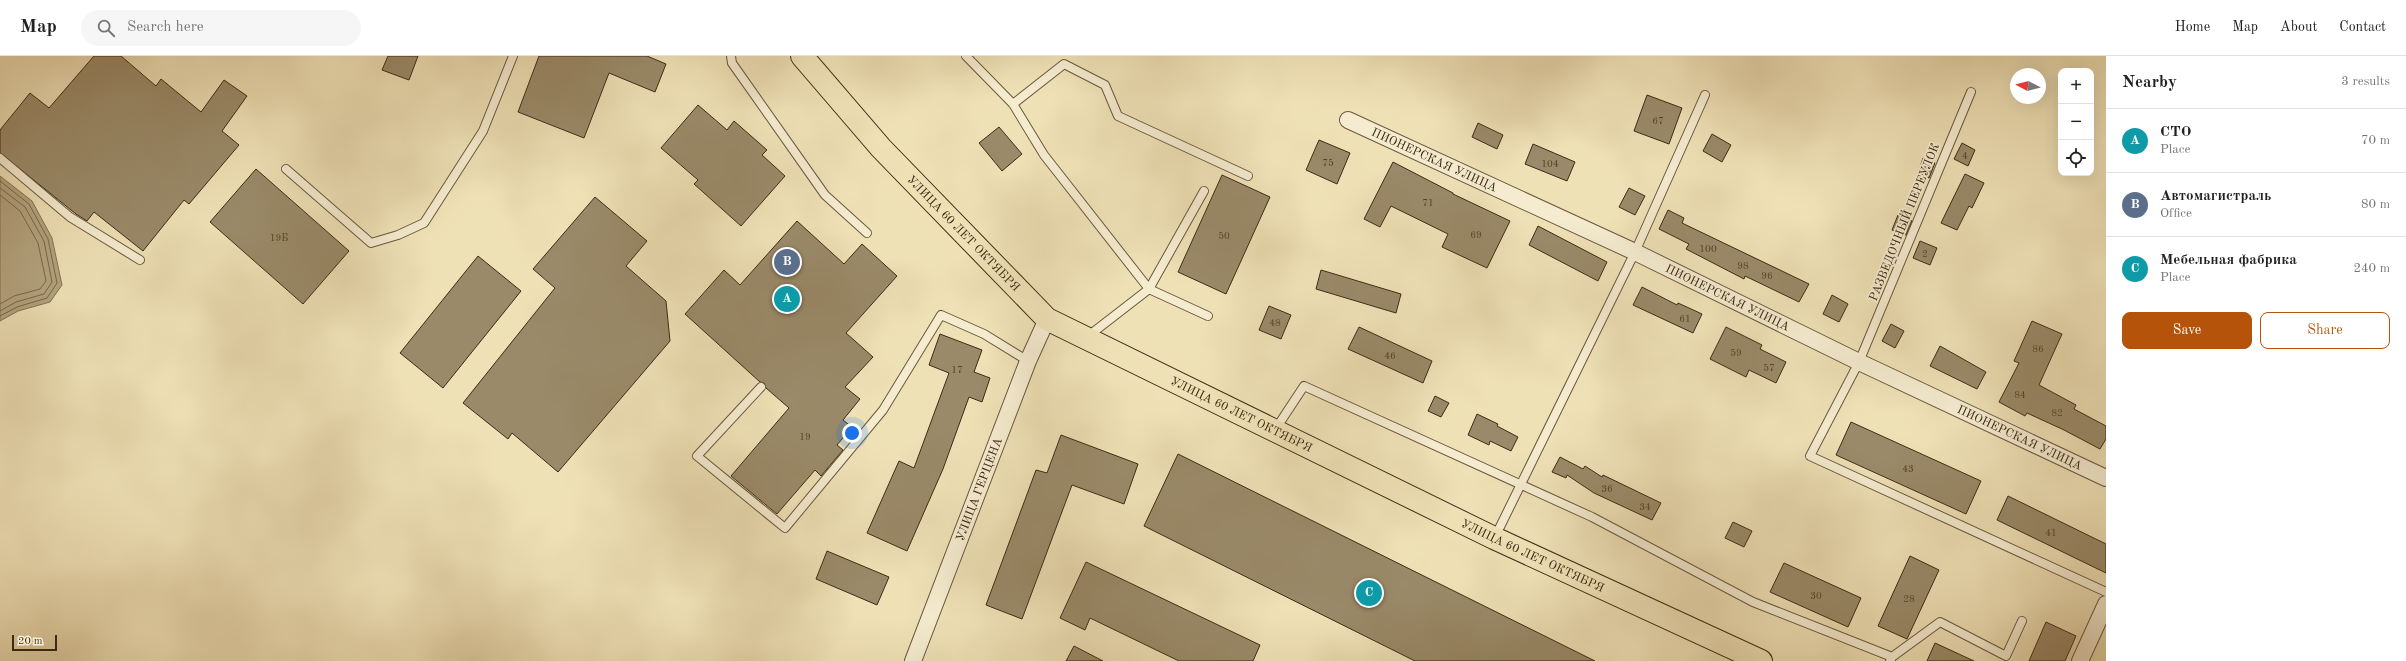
<!DOCTYPE html>
<meta charset="utf-8">
<style>
:root{--surface:#fff;--page:#f6f6f6;--text:#222;--muted:#767676;--line:#e0e0e0;--accent:#b45309}
body{margin:0;font-family:"Old Standard TT",serif;background:var(--page);color:var(--text)}
.controls{position:absolute;right:12px;top:12px;display:grid;overflow:hidden;border-radius:8px;box-shadow:0 4px 16px #0002}
.controls button{width:36px;height:36px;display:grid;place-items:center;padding:0;border:0;border-bottom:1px solid var(--line);background:var(--surface);color:var(--text);font:20px sans-serif}
.compass{position:absolute;left:2010px;top:12px;width:36px;height:36px;border-radius:50%;background:var(--surface);box-shadow:0 4px 16px #0002;rotate:277deg}
.scale{position:absolute;left:12px;bottom:10px;width:45px;box-sizing:border-box;padding-left:4px;border:2px solid #3e2b15;border-top:0;font-size:11px;line-height:14px;white-space:nowrap;color:#3e2b15;-webkit-text-stroke:3px #f5ecd0;paint-order:stroke}
.you{position:absolute;left:852px;top:377px;width:14px;height:14px;margin:-10px;border:3px solid #fff;border-radius:50%;background:#1a73e8;box-shadow:0 0 0 6px #1a73e833}
.badge{display:grid;place-items:center;width:26px;height:26px;border-radius:50%;background:var(--accent);color:#fff;font-size:13px;font-weight:700}
.pin{position:absolute;translate:-50% -50%;border:2px solid #fff;box-shadow:0 1px 4px #0006}
.list{margin:0;padding:0;list-style:none}
h2{display:flex;justify-content:space-between;align-items:center;height:52px;margin:0;padding:0 16px;font-size:17px}
h2 small{font-size:13px;font-weight:400;color:var(--muted)}
.list li{display:grid;grid-template-columns:26px 1fr auto;gap:12px;align-items:center;box-sizing:border-box;height:64px;padding:0 16px;border-top:1px solid var(--line)}
.list b{display:block;font-size:15px;white-space:nowrap}
.list p{margin:0;font-size:13px;white-space:nowrap;color:var(--muted)}
.list em{font-size:13px;font-style:normal;color:var(--muted)}
.actions{display:flex;gap:8px;padding:12px 16px}
.actions a{flex:1;padding:9px 0;border:1px solid var(--accent);border-radius:8px;text-align:center;font-size:14px;color:var(--accent)}
.actions .main{background:var(--accent);color:#fff}
.icon{flex:none;width:22px;height:22px;fill:none;stroke:currentColor;stroke-width:2;stroke-linecap:round;stroke-linejoin:round}
.map{position:relative;flex:none;width:2106px;height:605px;overflow:hidden}
header{display:flex;align-items:center;gap:24px;box-sizing:border-box;height:56px;padding:0 20px;background:var(--surface);border-bottom:1px solid var(--line)}
header strong{font-size:19px}
nav{display:flex;gap:22px;margin-inline-start:auto;font-size:14px}
.search{width:280px;height:36px;background:var(--page);display:flex;align-items:center;gap:10px;box-sizing:border-box;padding:0 14px;border-radius:22px;color:var(--muted);font-size:15px}
main{display:flex}
aside{flex:1;background:var(--surface)}
.map>svg:first-child{display:block}
.water{fill:#b3a37f;stroke:#847355}
.lines{fill:none;stroke-linecap:round;stroke-linejoin:round}
.shore{stroke:#78674a;stroke-width:1}
.building{fill:#9a8a69;stroke:#3e2b15}
.service-casing{stroke:#6a583d;stroke-width:10}
.minor-casing{stroke:#6a583d;stroke-width:18}
.primary-casing{stroke:#3e2b15;stroke-width:24}
.service{stroke:#f5ecd0;stroke-width:8}
.minor{stroke:#f5ecd0;stroke-width:16}
.primary{stroke:#efe1b6;stroke-width:22}
.labels{text-anchor:middle;stroke-width:3.5;stroke-linejoin:round;paint-order:stroke}
.number-label{font-size:10px;fill:#55432a}
.street-label{font-size:12px;fill:#3e2b15;stroke:#f5ecd0}
</style>
<header>
<strong>Map</strong>
<div class="search"><svg class="icon" aria-label="search" viewBox="0 0 24 24"><circle cx="10" cy="10" r="6"/><path d="M15 15l6 6"/></svg>Search here</div>
<nav><a>Home</a><a>Map</a><a>About</a><a>Contact</a></nav>
</header>
<main>
<div class="map">
<svg width="2106" height="605" viewBox="0 0 2106 605">
<rect width="100%" height="100%" fill="#efe1b6"/>
<filter id="stains"><feTurbulence type="fractalNoise" baseFrequency=".005" numOctaves="4"/><feColorMatrix values="0 0 0 0 .2 0 0 0 0 .09 0 0 0 0 .02 0 0 0 .5 -.17"/></filter>
<radialGradient id="worn" r=".72"><stop offset=".6" stop-color="#630" stop-opacity="0"/><stop offset="1" stop-color="#630" stop-opacity=".3"/></radialGradient>
<polygon class="water" points="0,120 32,145 52,182 62,229 50,246 18,255 0,265"/>
<g class="lines">
<g class="shore">
<polyline points="0,125 29,148 48,183 57,227 47,242 17,251 0,260"/>
<polyline points="0,132 25,151 44,185 52,226 44,238 16,246 0,255"/>
<polyline points="0,139 20,155 38,187 46,225 40,233 14,240 0,248"/>
</g>
</g>
<g class="building">
<polygon points="94,0 121,0 156,30 161,23 201,56 224,24 247,40 222,75 239,89 189,148 184,144 143,195 94,156 87,165 76,158 0,97 0,74 30,37 49,52"/>
<polygon points="388,0 418,0 409,24 382,14"/>
<polygon points="539,0 647,0 666,8 655,36 609,17 584,82 518,56"/>
<polygon points="1647,39 1682,52 1669,88 1634,75"/>
<polygon points="698,49 727,74 734,65 767,94 762,99 785,120 741,170 694,128 698,124 661,92"/>
<polygon points="1478,67 1503,79 1497,93 1472,81"/>
<polygon points="999,71 1022,98 1002,115 979,87"/>
<polygon points="1712,78 1731,89 1722,106 1703,95"/>
<polygon points="1319,84 1350,97 1337,128 1306,114"/>
<polygon points="1962,87 1975,94 1968,110 1954,103"/>
<polygon points="1533,88 1575,106 1567,125 1525,108"/>
<polygon points="1923,102 1935,107 1929,122 1918,117"/>
<polygon points="1393,106 1453,137 1453,138 1510,165 1487,212 1442,191 1448,178 1391,150 1380,171 1364,163"/>
<polygon points="256,113 349,195 303,248 210,166"/>
<polygon points="1965,118 1984,127 1972,152 1969,150 1957,174 1941,167"/>
<polygon points="1222,119 1270,141 1226,238 1178,216"/>
<polygon points="1629,132 1645,140 1635,159 1619,151"/>
<polygon points="595,141 647,185 626,210 666,245 670,285 558,416 512,377 508,383 463,347 555,232 533,213"/>
<polygon points="1668,154 1684,162 1682,167 1809,228 1799,246 1745,220 1744,223 1686,193 1689,188 1659,173"/>
<polygon points="1898,159 1912,165 1906,179 1892,174"/>
<polygon points="797,165 844,208 862,188 897,220 846,277 873,301 845,331 860,343 843,364 852,371 837,389 843,394 821,420 815,414 777,458 731,420 789,352 766,332 764,327 760,326 685,258 724,214 740,229"/>
<polygon points="1538,170 1607,206 1598,225 1529,189"/>
<polygon points="1920,185 1937,192 1930,209 1913,202"/>
<polygon points="478,200 521,235 443,332 400,297"/>
<polygon points="1321,214 1401,238 1396,257 1316,233"/>
<polygon points="1642,231 1677,249 1678,247 1702,258 1693,277 1633,249"/>
<polygon points="1832,239 1848,248 1839,266 1823,258"/>
<polygon points="1269,250 1291,259 1281,283 1259,274"/>
<polygon points="2032,265 2062,278 2039,329 2076,349 2074,353 2106,370 2106,383 2100,393 2064,374 2027,357 2025,360 1999,346 2019,307 2014,305"/>
<polygon points="1891,268 1904,275 1895,292 1882,285"/>
<polygon points="1359,271 1432,305 1423,327 1348,293"/>
<polygon points="1726,271 1762,289 1760,293 1786,306 1776,327 1749,314 1746,321 1710,303"/>
<polygon points="940,278 982,294 974,316 990,322 982,346 969,341 943,413 907,495 867,477 899,405 914,412 949,317 929,309"/>
<polygon points="1940,290 1986,316 1977,333 1930,310"/>
<polygon points="1435,340 1449,347 1441,361 1428,355"/>
<polygon points="1477,358 1498,368 1497,370 1518,381 1511,395 1490,385 1489,389 1468,379"/>
<polygon points="1851,366 1981,425 1966,458 1836,399"/>
<polygon points="1061,379 1138,408 1124,448 1072,429 1022,563 986,549 1036,414 1047,417"/>
<polygon points="1178,398 1595,605 1415,605 1144,470"/>
<polygon points="1560,401 1583,413 1585,410 1602,421 1603,419 1661,447 1652,464 1594,437 1567,419 1566,422 1552,416"/>
<polygon points="2008,440 2106,488 2106,517 1997,464"/>
<polygon points="1733,466 1752,475 1744,491 1725,482"/>
<polygon points="827,495 889,521 877,549 816,523"/>
<polygon points="1910,500 1939,514 1907,583 1878,570"/>
<polygon points="1086,506 1260,589 1253,605 1179,605 1090,562 1085,574 1060,562"/>
<polygon points="1784,507 1861,542 1848,571 1770,536"/>
<polygon points="2046,566 2076,580 2065,605 2029,605"/>
<polygon points="1935,587 1974,605 1927,605"/>
<polygon points="1074,590 1103,605 1066,605"/>
</g>
<g class="lines">
<g class="service-casing">
<g id="service">
<polyline points="731,0 732,7 825,139 867,177"/>
<polyline points="966,0 1013,48 1044,99 1149,233 1208,260"/>
<polyline points="1971,36 1859,306 1810,400 2106,536"/>
<polyline points="1013,48 1064,8 1105,29 1118,60 1248,120"/>
<polyline points="0,102 70,161 140,204"/>
<polyline points="286,113 371,187 398,179 424,167 483,75 513,0"/>
<polyline points="1087,281 1149,233 1204,135"/>
<polyline points="761,331 697,400 785,472 883,354 941,259 984,278 1028,305"/>
<polyline points="1275,374 1304,330 1592,461 1753,546 1892,601 1890,605"/>
<polyline points="1495,481 1635,196 1705,39"/>
<polyline points="1892,601 1940,566 2006,600 2022,565"/>
</g>
</g>
<g class="minor-casing">
<g id="minor">
<path id="s1" d="M1348,64l287,132 224,110 247,116"/>
<path id="s2" d="M913,605l115,-300 19,-42"/>
<polyline points="2080,605 2106,548"/>
</g>
</g>
<g class="primary-casing">
<g id="primary">
<path id="s3" d="M802,0l79,92 166,171 447,219 267,123"/>
</g>
</g>
<use href="#service" class="service"/>
<use href="#minor" class="minor"/>
<use href="#primary" class="primary"/>
</g>
<g class="labels">
<g class="number-label">
<text x="1658" y="68">67</text>
<text x="1965" y="103">4</text>
<text x="1328" y="110">75</text>
<text x="1550" y="111">104</text>
<text x="1428" y="150">71</text>
<text x="1476" y="182">69</text>
<text x="1224" y="183">50</text>
<text x="279" y="185">19Б</text>
<text x="1708" y="196">100</text>
<text x="1925" y="201">2</text>
<text x="1743" y="213">98</text>
<text x="1767" y="223">96</text>
<text x="1685" y="266">61</text>
<text x="1275" y="270">48</text>
<text x="2038" y="296">86</text>
<text x="1736" y="300">59</text>
<text x="1390" y="303">46</text>
<text x="1769" y="315">57</text>
<text x="957" y="317">17</text>
<text x="2020" y="342">84</text>
<text x="2057" y="360">82</text>
<text x="805" y="384">19</text>
<text x="1908" y="416">43</text>
<text x="1607" y="436">36</text>
<text x="1645" y="454">34</text>
<text x="2051" y="480">41</text>
<text x="1816" y="543">30</text>
<text x="1909" y="546">28</text>
</g>
<g class="street-label">
<text dy="4" stroke="none"><textPath href="#s1" startOffset="95">ПИОНЕРСКАЯ УЛИЦА</textPath></text>
<text transform="translate(1904 166) rotate(-68)" y="4">РАЗВЕДОЧНЫЙ ПЕРЕУЛОК</text>
<text dy="4" stroke="none"><textPath href="#s3" startOffset="240">УЛИЦА 60 ЛЕТ ОКТЯБРЯ</textPath></text>
<text dy="4" stroke="none"><textPath href="#s1" startOffset="419">ПИОНЕРСКАЯ УЛИЦА</textPath></text>
<text dy="4" stroke="none"><textPath href="#s3" startOffset="576">УЛИЦА 60 ЛЕТ ОКТЯБРЯ</textPath></text>
<text dy="4" stroke="none"><textPath href="#s1" startOffset="743">ПИОНЕРСКАЯ УЛИЦА</textPath></text>
<text dy="4" stroke="none"><textPath href="#s2" startOffset="184">УЛИЦА ГЕРЦЕНА</textPath></text>
<text dy="4" stroke="none"><textPath href="#s3" startOffset="900">УЛИЦА 60 ЛЕТ ОКТЯБРЯ</textPath></text>
</g>
</g>
<rect width="100%" height="100%" filter="url(#stains)"/>
<rect width="100%" height="100%" fill="url(#worn)"/>
</svg>
<div class="controls">
<button>+</button>
<button>−</button>
<button><svg class="icon" aria-label="locate" viewBox="0 0 24 24"><circle cx="12" cy="12" r="6"/><path d="M12 2v4M12 18v4M2 12h4M18 12h4"/></svg></button>
</div>
<svg class="compass" viewBox="-18 -18 36 36"><path d="M0-13l5 13h-10z" fill="#e53935"/><path d="M0 13l5-13h-10z" fill="#767676"/></svg>
<div class="scale">20 m</div>
<div class="you"></div>
<div class="pin badge" style="left:787px;top:243px;background:#0f9aa8">A</div>
<div class="pin badge" style="left:787px;top:206px;background:#5c6f8a">B</div>
<div class="pin badge" style="left:1369px;top:537px;background:#0f9aa8">C</div>
</div>
<aside>
<h2>Nearby<small>3 results</small></h2>
<ul class="list">
<li><span class="badge" style="background:#0f9aa8">A</span><div><b>СТО</b><p>Place</p></div><em>70 m</em></li>
<li><span class="badge" style="background:#5c6f8a">B</span><div><b>Автомагистраль</b><p>Office</p></div><em>80 m</em></li>
<li><span class="badge" style="background:#0f9aa8">C</span><div><b>Мебельная фабрика</b><p>Place</p></div><em>240 m</em></li>
</ul>
<div class="actions"><a class="main">Save</a><a>Share</a></div>
</aside>
</main>
